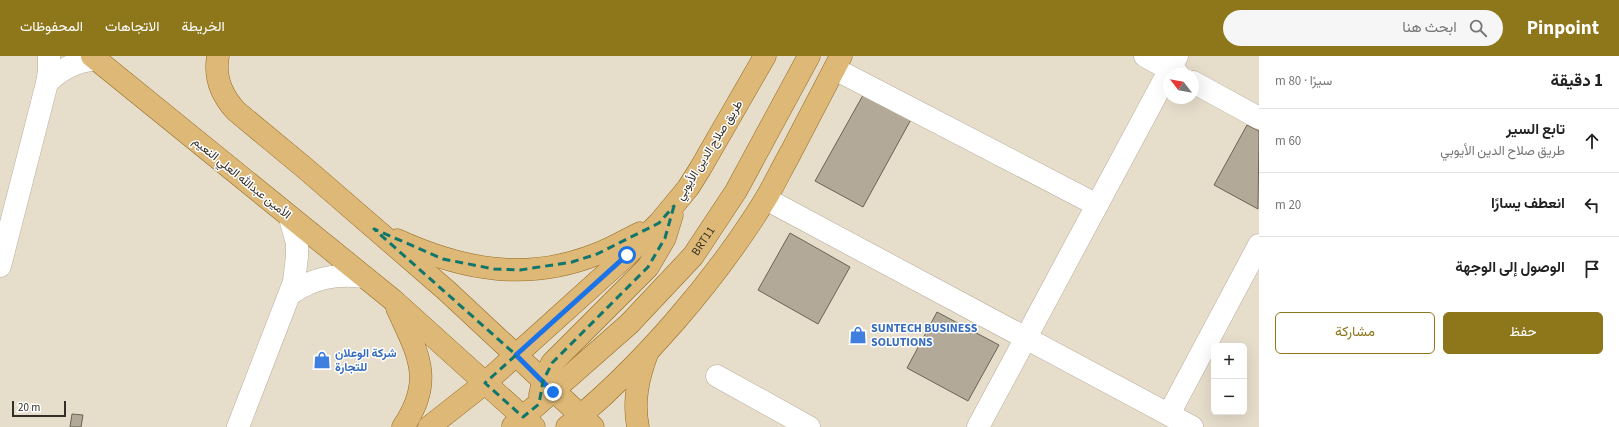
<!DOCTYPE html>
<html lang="ar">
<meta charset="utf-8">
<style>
:root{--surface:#fff;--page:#f6f6f6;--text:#222;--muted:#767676;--line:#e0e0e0;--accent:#8e761b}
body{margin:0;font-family:"Source Sans 3",Vazirmatn,sans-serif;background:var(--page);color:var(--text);direction:rtl}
.controls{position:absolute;right:12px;bottom:12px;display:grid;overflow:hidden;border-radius:6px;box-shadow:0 4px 16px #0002}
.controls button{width:36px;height:36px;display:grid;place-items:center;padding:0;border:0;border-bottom:1px solid var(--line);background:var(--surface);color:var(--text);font:20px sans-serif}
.compass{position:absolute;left:1163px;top:12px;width:36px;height:36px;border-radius:50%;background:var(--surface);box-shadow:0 4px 16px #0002;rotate:301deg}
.scale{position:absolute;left:12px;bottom:10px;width:54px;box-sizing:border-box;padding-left:4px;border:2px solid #332f28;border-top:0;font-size:11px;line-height:14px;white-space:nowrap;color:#332f28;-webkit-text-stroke:3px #fff;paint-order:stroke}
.stop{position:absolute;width:12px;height:12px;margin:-9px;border:3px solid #1a73e8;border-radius:50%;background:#fff}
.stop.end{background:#1a73e8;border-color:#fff;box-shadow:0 1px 4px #0008}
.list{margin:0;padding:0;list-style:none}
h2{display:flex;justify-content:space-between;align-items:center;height:52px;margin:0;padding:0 16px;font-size:17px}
h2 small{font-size:13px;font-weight:400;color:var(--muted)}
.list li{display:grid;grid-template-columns:26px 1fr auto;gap:12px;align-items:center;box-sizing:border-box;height:64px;padding:0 16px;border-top:1px solid var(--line)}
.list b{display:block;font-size:15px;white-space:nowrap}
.list p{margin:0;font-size:13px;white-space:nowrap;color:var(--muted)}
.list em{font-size:13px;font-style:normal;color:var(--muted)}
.actions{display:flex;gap:8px;padding:12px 16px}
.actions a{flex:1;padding:9px 0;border:1px solid var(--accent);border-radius:6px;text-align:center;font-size:14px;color:var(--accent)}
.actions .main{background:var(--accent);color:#fff}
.icon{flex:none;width:22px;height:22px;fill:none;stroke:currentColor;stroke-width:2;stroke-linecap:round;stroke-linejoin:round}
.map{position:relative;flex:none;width:1259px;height:371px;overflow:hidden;direction:ltr}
header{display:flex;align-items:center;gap:24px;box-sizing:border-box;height:56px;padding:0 20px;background:var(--accent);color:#fff}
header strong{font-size:19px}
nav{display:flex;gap:22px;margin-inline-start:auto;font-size:14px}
.search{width:280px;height:36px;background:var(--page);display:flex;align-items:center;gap:10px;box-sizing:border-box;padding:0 14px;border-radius:22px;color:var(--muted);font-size:15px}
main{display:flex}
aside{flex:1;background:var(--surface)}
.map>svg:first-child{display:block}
.building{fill:#b2a998;stroke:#6b6353}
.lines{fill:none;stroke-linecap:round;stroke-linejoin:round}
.minor-casing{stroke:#b7ad9c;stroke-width:23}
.major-casing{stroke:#936a20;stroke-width:23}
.minor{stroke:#fff;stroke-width:22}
.major{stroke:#ddb876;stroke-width:22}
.route{stroke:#1a73e8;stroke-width:5}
.marked{fill:none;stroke:#0f766e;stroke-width:3;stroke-dasharray:8 5;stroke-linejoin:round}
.labels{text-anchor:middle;stroke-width:3;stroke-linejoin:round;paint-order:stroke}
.street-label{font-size:12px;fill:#332f28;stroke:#fff}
.shop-label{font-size:12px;font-weight:bold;fill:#366cbe;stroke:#fff;text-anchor:start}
</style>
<header>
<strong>Pinpoint</strong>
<div class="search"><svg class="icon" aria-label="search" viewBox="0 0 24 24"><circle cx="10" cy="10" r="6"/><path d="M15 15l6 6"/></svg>ابحث هنا</div>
<nav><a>الخريطة</a><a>الاتجاهات</a><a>المحفوظات</a></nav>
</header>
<main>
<aside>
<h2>1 دقيقة<small>سيرًا · 80 m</small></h2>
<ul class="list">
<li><svg class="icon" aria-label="ahead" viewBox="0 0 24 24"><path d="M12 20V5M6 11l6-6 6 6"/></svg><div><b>تابع السير</b><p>طريق صلاح الدين الأيوبي</p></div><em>60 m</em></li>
<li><svg class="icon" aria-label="left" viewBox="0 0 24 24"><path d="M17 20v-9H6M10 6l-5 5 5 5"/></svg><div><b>انعطف يسارًا</b></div><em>20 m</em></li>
<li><svg class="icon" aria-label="arrive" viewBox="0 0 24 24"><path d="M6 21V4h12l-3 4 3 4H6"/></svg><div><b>الوصول إلى الوجهة</b></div></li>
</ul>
<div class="actions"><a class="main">حفظ</a><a>مشاركة</a></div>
</aside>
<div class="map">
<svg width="1259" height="371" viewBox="0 0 1259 371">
<rect width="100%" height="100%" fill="#e7ddcb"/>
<g class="building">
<polygon points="867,32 914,58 863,151 815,125"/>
<polygon points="1247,69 1259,75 1258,153 1214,129"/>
<polygon points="790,177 850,211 818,268 758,234"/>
<polygon points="937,256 999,289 968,345 907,312"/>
<polygon points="72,358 83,359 81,371 70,371"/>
</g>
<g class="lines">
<g class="minor-casing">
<g id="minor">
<polyline points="1145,0 1178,18"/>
<polyline points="835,13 1097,149"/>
<polyline points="1193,26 1259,62"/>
<path d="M47,27c14,-15 30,-22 50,-24"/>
<polyline points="766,143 1192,371"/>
<polyline points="0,210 47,27 49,15 49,0"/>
<path d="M290,238c23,-16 46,-21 74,-17"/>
<polyline points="717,320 809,371"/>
<polyline points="1169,358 1259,189"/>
<polyline points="238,371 294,226 297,200 297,187 290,162"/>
<polyline points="978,371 1177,0"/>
</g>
</g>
<g class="major-casing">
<g id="major">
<polyline points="92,0 393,244 534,371"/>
<path d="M218,0c-4,22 4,40 18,55l70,58 141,122 146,136"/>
<path d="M397,184c66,30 130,42 200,14 15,-6 29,-14 43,-21"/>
<path d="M397,252c21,46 38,72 6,119"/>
<polyline points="540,339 543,325 552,307 648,211 665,182 672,159"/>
<path id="s1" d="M513,370l116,-102 64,-68 43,-65 73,-135"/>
<polyline points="429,371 485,327 627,199 659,167 688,132 700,113 765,0"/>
<path d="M567,371c74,-60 148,-146 198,-227 9,-15 17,-32 26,-48 17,-32 33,-64 50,-96"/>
<path d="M638,371c-5,-26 0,-49 9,-73"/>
</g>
</g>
<use href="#minor" class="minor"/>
<use href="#major" class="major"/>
</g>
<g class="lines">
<polyline class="route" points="553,336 516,299 627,199"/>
</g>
<path class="marked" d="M674,150l-9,32 -17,29 -96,96 -9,18 -4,23 -16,13 -38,-34 31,-28 -142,-126 69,30 51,10 26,1 52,-8 25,-8 62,-31z"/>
<defs>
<g id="shop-bare" transform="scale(1.38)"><path d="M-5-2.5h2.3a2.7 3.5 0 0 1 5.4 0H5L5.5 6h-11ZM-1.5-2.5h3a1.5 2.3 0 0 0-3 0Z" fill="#3f7fe0" stroke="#fff" stroke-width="2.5" paint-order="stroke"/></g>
</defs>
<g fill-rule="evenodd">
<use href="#shop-bare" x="858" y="279"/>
<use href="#shop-bare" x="322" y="304"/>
</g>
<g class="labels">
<g class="street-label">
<text transform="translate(709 94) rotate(-58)" y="4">طريق صلاح الدين الأيوبي</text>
<text transform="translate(242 122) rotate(39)" y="4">الأمين عبدالله العلي النعيم</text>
<text dy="4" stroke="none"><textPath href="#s1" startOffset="266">BRT11</textPath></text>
</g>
<g class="shop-label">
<text x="871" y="276">SUNTECH BUSINESS<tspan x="871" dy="14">SOLUTIONS</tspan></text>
<text x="335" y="301">شركة الوعلان<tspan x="335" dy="14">للتجارة</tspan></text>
</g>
</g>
</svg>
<div class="controls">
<button>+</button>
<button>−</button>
</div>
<svg class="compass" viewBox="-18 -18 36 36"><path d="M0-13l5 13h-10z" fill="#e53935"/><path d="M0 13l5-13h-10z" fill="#767676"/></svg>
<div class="scale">20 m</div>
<div class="stop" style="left:627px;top:199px"></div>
<div class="stop end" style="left:553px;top:336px"></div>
</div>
</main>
